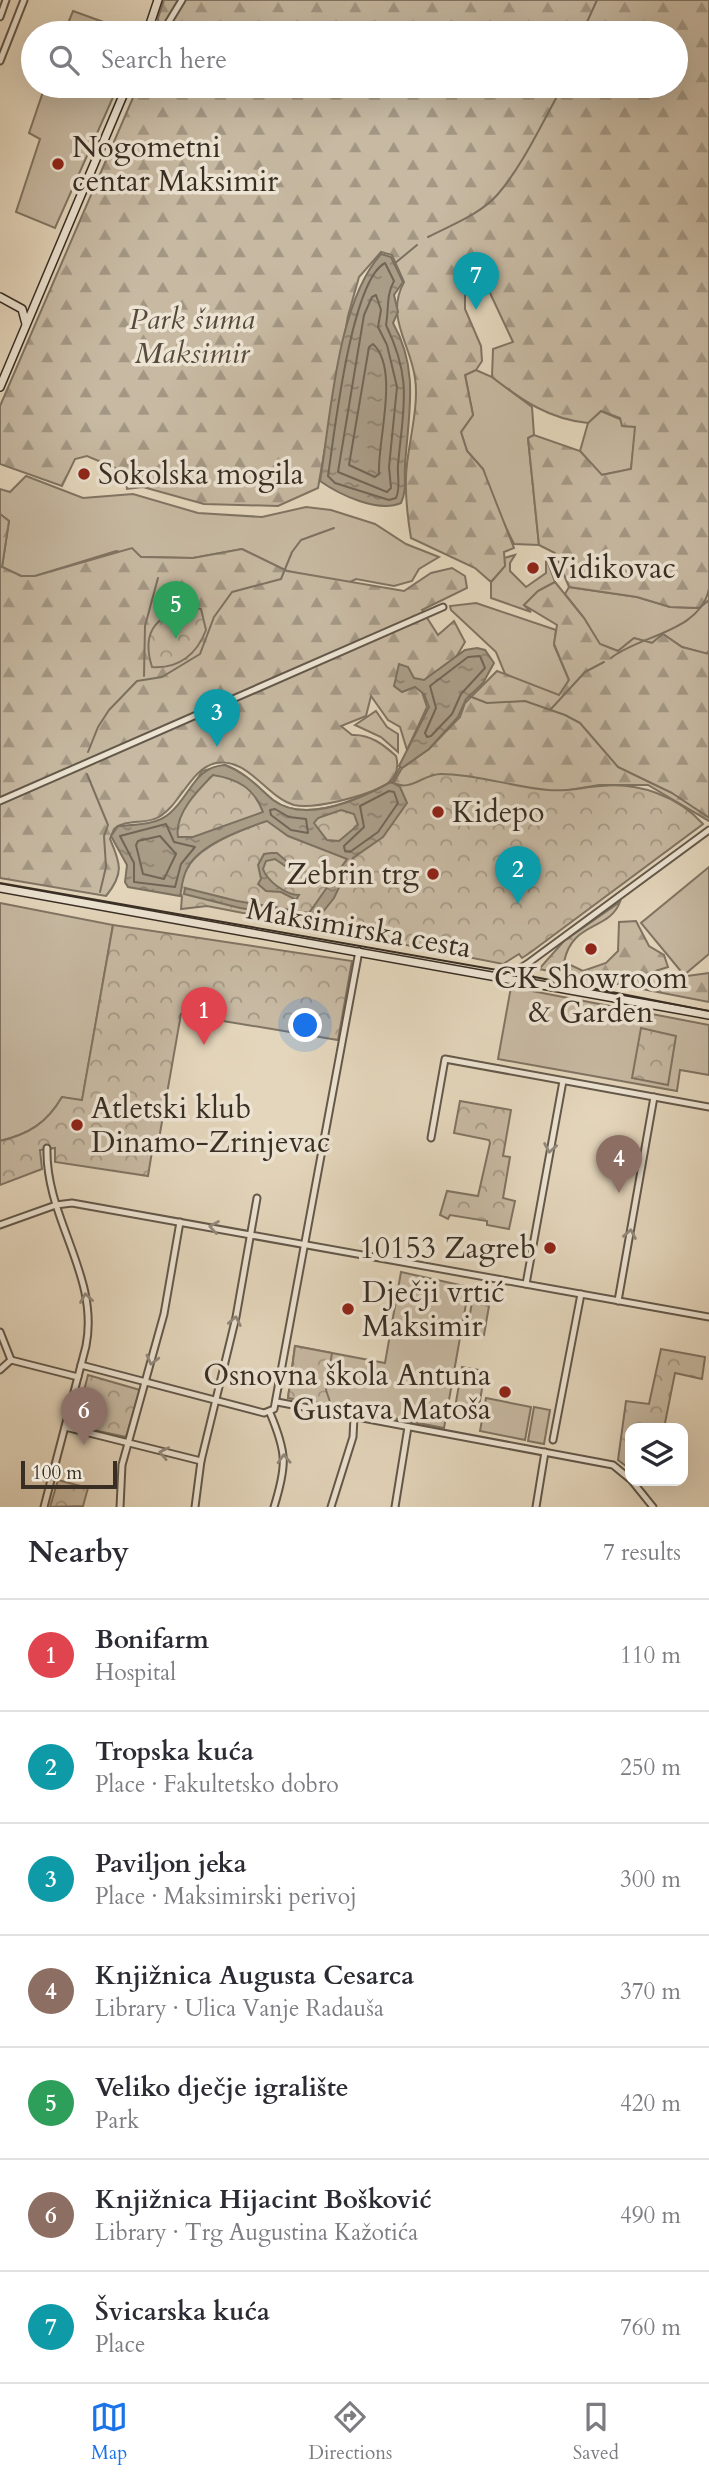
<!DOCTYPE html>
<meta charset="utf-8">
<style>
:root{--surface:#fff;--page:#f2f2f3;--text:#2b2b33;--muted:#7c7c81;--line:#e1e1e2;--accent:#1a73e8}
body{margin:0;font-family:Cardo,serif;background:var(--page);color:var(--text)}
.controls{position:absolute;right:21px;bottom:21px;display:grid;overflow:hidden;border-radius:14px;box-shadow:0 7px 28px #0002}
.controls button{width:63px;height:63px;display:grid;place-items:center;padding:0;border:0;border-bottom:2px solid var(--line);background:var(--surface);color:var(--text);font:35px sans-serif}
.scale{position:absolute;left:21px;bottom:18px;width:96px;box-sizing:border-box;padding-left:7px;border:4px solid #382e24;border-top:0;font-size:19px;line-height:24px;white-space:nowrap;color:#382e24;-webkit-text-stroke:5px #ede4d3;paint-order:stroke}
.you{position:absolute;left:306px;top:1026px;width:24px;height:24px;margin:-18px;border:5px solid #fff;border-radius:50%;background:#1a73e8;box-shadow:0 0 0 10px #1a73e833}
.badge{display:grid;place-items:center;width:46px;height:46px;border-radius:50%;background:var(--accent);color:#fff;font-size:23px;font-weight:700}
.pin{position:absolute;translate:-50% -58px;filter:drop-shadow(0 2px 4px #0008)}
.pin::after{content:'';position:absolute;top:37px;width:24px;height:21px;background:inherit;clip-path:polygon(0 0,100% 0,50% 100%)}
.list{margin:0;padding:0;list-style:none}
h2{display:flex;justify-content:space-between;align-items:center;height:91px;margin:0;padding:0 28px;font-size:30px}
h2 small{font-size:23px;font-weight:400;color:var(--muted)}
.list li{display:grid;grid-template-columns:46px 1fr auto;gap:21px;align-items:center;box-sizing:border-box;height:112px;padding:0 28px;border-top:2px solid var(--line)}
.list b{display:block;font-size:26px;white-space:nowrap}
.list p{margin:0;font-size:23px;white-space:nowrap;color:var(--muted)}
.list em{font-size:23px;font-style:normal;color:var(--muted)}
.icon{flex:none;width:38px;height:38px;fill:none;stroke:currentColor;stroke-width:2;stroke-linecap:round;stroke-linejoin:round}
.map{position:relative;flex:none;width:709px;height:1507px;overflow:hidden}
.search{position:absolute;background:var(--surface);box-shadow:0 7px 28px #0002;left:21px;right:21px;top:21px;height:77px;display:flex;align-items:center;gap:18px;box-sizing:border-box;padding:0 24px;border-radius:38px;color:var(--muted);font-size:26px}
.sheet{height:875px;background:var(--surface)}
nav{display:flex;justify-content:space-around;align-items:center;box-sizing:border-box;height:98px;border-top:2px solid var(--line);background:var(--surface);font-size:19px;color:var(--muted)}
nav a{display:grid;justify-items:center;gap:4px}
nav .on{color:var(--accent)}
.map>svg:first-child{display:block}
.grass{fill:#c7b9a2;stroke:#807463;stroke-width:2}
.forest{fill:url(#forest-firs);stroke:#807463;stroke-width:2}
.park{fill:url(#park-crowns);stroke:#807463;stroke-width:2}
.water{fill:url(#water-ripples);stroke:#7c7160;stroke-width:2;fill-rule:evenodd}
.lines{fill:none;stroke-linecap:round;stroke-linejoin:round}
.shore{stroke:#716656;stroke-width:2}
.stream{stroke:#7c7160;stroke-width:2}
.street-casing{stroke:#63584a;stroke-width:9}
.secondary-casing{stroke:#382e24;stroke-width:10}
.street{stroke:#ede4d3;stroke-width:5}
.secondary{stroke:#ede4d3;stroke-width:7}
.tram{stroke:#382e24;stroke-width:2}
.oneway{stroke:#92897c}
.poi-dot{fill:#8f2418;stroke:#ede4d3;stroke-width:2.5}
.labels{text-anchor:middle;stroke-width:7;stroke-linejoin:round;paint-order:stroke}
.poi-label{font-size:30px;fill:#382e24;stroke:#ede4d3;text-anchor:start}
.park-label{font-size:30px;font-style:italic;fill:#554a3d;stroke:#ede4d3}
.street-label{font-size:30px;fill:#382e24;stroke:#ede4d3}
</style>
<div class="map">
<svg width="709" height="1507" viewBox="0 0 709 1507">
<defs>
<pattern id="forest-firs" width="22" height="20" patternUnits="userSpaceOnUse" patternTransform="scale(1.75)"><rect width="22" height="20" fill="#c7b9a2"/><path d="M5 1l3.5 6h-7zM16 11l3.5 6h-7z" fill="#a39784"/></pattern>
<pattern id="park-crowns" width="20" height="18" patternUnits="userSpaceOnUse" patternTransform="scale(1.75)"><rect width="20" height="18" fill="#c7b9a2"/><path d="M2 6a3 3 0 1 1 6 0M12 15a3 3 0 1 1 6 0" fill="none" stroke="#a39784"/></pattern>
<pattern id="water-ripples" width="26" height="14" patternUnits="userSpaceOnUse" patternTransform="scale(1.75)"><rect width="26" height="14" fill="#aa9d88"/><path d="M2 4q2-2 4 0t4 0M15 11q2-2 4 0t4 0" fill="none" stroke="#8b806f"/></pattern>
</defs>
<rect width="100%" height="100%" fill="#e4d6bc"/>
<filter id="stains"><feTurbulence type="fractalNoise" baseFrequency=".00286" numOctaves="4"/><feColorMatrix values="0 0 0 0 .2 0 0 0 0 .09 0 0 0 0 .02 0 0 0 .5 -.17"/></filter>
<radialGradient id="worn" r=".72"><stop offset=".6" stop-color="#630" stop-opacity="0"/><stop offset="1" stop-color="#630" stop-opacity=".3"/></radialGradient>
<g class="grass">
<polygon points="73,11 134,33 64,33"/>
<polygon points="45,86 118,86 55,228 16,212 40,139 29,133"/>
<polygon points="476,370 492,377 532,407 534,435 528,438 539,545 514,544 491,497 483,469 467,451 461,432 473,415 465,375"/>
<polygon points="601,411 636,426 631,469 601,475 580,451 588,423"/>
<polygon points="26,476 83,498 133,494 198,513 262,517 306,507 331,510 375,524 406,544 439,557 419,569 412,581 394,586 356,579 348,583 287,571 242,549 193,558 141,557 116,551 35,576 21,576 2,567 9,521 0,514 0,489 10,492"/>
<polygon points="515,555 510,563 510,571 526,587 546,573 546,558 555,582 538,591 524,605 531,612 491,598 491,582 505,566 504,558"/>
<polygon points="569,587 637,597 670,607 699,608 709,600 709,651 706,654 682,647 663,634 652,643 634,638 618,651 599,644 584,618 565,594"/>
<polygon points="476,603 556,630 554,645 569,680 559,696 505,674 496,652 451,610 450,606"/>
<polygon points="376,711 387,727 398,734 398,752 381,737 355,725"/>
<polygon points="709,867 709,954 684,975 641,923"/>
<path d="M0,903l113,22 -31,176 -20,-4c-15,26 -33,37 -62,44z"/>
<polygon points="511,987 709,1025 709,1075 680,1070 677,1091 498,1059"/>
<polygon points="401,1272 469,1287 444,1428 288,1398 295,1346 385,1363"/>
<polygon points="472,1302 489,1306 484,1335 467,1332"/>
<polygon points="462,1367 485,1371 478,1412 455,1408"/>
<polygon points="486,1398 531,1407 525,1440 480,1431"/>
<polygon points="534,1407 550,1410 544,1444 528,1441"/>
</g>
<g class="forest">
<path d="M164,0h545v600l-10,8 -29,-1 -33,-10 -68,-10 -14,-34 -16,-8 -11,-107 6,-3 46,16 22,24 29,-6 4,-42 -13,-1 -2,-8 -19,-7 -13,12c-39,-4 -65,-22 -96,-46l1,-28 20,-7 -30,-64h-18v31l16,37 1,15 -6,9 -11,5 8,40 -12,17 6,19 16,18 31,79 -10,4 1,14 -14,16 -16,-14 -64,-30c-4,-24 -7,-50 -4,-74 3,-27 12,-60 8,-86 -5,-36 -30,-61 -11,-96l-12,-27 -11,-3 -22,25 -11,39 -30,172 -40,18 -74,-2 -61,-17 -16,2 -2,-17 -38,-16 -12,3 -13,27 -62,-22v-58l138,-320h538v-53h-517l-1,-15z"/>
<path d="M0,514l9,7 -7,46 19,9h14l97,-28 9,9 52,1 49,-9 45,22 117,20 27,-18 21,-5 13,8 2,12 -45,22 16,25 16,-14 11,21 -10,17 -35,27 7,21 -20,43 -7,-23 -12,-7 -17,-24 -5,20 -25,10 11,9c18,-1 32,10 44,21 4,14 -2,25 -14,31 -19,9 -68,23 -88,18 -28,-8 -46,-48 -78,-42 -25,5 -35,41 -57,54 -14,8 -32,1 -45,12l-4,10c11,25 14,35 -4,57l-106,-18z"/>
<polygon points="555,582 584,618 600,644 618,651 634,638 652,643 663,634 682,647 709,654 709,821 648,785 599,785 533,796 413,785 400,787 393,784 402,768 429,749 460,717 465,703 497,671 559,695 569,680 554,644 557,625 524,605 538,591"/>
<path d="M620,902c-11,29 -48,19 -56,60l19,9 23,-8 12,-12 1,-29 17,-1 13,25 15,9 4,12 -19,6 16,6 44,-6v29l-170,-33 25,-28z"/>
</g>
<g class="park">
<path d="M194,608l7,1 5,21c-9,24 -27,39 -54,37 -12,-38 7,-54 42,-59z"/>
<path d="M225,765c21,8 32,22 48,35 32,24 87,-1 118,-18 20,11 31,-8 50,-8 35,0 72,13 107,16 19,2 35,-3 53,-4 37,-4 77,10 102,38l-172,128 -9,6 -3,-4 -16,10 -296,-58 -26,3 1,-13 -3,-4 -10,-66 33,-55z"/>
<path d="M113,925l239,36 -14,79 -157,-26 -22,125h-5l-6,37 -93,-14v-14l-15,2 2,19 -42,16v-44c29,-7 47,-18 62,-44l20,3z"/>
<polygon points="641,1028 676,1036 668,1085 632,1078"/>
<polygon points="460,1101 511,1110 503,1156 510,1157 503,1198 515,1201 509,1229 487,1225 487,1221 450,1215 448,1219 440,1215 447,1191 478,1196 490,1143 489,1140 454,1133"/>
<polygon points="295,1346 332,1353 326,1390 331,1405 288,1398"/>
<polygon points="661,1349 705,1357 702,1379 675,1373 664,1428 630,1428 630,1469 618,1460 626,1401 649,1404"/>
<polygon points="88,1375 140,1390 126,1437 75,1426"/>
<polygon points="58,1480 88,1488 83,1506 50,1507"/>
</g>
<g class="water">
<path d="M381,254l10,3 12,25 -9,13 4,17 -5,11c27,48 15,92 12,143 -1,14 2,24 -4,37 -23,10 -61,-8 -81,-22 11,-66 17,-178 61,-227z"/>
<polygon points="477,648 485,650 494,663 483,683 466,699 458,717 429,749 402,768 399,766 429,707 424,694 415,687 402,692 394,686 399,664 408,667 414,678 424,680 465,650"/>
<path d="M225,765c21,8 32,21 48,35 32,24 87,-1 118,-18l9,5 7,16 -24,34 -30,21 -19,40 -12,15 -10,6 -72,-11 -56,-14 1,-6 52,13 72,12 38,-54 -59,-23 -21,-15c-24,8 -69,24 -80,48 -5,9 -5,18 -7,27l-52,-9 -3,-5 2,-17 -16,-29 7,-10c16,-1 40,-1 52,-13 21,-18 24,-46 55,-48zM213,775c25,4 41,13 50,37l-70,25h-15c-4,-23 20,-47 35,-62zM341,810l13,4 4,11 -19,16 -12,-1 -13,-17 4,-5z"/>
<path d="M271,853h6l14,12 -6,1 -10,-7 -9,2 -3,8c4,12 23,26 36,26l-3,5 -15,-8 -15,-1 -8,-7 3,-5 -3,-14 6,-11z"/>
</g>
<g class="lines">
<g class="shore">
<path d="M385,263l9,18c-8,14 -5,28 -8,44 27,56 17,82 12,140 -1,12 3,22 -2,33l-7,2 -54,-17 -7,-7c6,-40 23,-196 57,-213z"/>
<polygon points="376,295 381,310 378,327 387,345 397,387 389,467 391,488 387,492 338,472 364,315 372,297"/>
<path d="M373,344c27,25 4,97 6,130l-4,3 -26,-12 20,-118z"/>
<polygon points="480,656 485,668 461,694 452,714 431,736 427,737 425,733 436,708 430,686 468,657"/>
<polygon points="389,791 394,792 398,803 378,832 350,852 345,851 344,846 364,827 360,806"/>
<polygon points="275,809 289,817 306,819 308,833 291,830 271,815 270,810"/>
<polygon points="166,824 174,842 195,847 181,864 175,887 134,882 134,863 120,836"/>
<polygon points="160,836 176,854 164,879 143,874 136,845 138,841"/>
</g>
<g class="stream">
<polyline points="582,33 597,0"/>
<path d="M428,237c23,-12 53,-23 70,-43 27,-32 44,-72 65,-108"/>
<polyline points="394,264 417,245"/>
<path d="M611,658c29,-23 89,-26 98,-69"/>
<polyline points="144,676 145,626 158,578"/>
<polyline points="469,696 487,703 525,701 565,715 580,723 618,767 672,793 708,817"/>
<polyline points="551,709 585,672 604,662"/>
<polyline points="88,752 98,727 109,710 137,681 162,677 200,654 214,617 232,592 281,579 292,552 301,540 334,528"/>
<polyline points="87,774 108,825 104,836 106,867 100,892"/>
<polyline points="392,783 400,767"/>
</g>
<g class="street-casing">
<g id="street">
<polyline points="0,17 6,0"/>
<polyline points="162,33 182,0"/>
<polyline points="0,61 24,0"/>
<polyline points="0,801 443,607"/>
<polyline points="527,965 528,975 532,981"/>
<polyline points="506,977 527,964 709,830"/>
<polyline points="431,1138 445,1059 709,1107"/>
<polyline points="0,1225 56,1205 72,1203 709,1317"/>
<polyline points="526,1284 563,1081"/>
<polyline points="618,1301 654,1097"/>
<polyline points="0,1332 11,1360"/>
<polyline points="11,1360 78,1377"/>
<polyline points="81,1365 264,1413 274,1409 359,951"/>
<polyline points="0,1370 11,1360"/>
<polyline points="277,1402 613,1465 630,1479"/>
<path d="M270,1413c17,40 17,52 4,94"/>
<polyline points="65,1427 201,1461"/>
<polyline points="553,1440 581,1294"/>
<polyline points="632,1481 653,1507"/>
<path d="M44,1507l42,-161c14,-70 -41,-128 -39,-198"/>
<polyline points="120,1507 122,1465 164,1314 180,1222"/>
<polyline points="195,1507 201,1461 236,1317 257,1198"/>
<polyline points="331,1507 353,1437 354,1417"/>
<polyline points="395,1507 408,1427"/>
<polyline points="536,1507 545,1452"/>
</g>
</g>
<g class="secondary-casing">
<g id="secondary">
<polyline points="147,33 158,0"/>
<polyline points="0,297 22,309 26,324"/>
<polyline points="0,387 127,86"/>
<polyline points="0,888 709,1015"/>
</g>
</g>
<use href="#street" class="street"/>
<use href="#secondary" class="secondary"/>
<polyline class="tram" points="0,883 514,973 709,1011"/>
</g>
<defs><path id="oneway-chevron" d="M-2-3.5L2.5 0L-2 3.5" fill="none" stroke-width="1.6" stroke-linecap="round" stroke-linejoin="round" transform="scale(1.75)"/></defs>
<g class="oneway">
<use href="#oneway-chevron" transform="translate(550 1148) rotate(100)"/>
<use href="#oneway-chevron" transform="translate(214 1227) rotate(-170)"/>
<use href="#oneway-chevron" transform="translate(630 1234) rotate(-80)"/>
<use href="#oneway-chevron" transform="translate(86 1298) rotate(-99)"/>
<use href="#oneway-chevron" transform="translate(235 1321) rotate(-79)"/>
<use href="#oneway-chevron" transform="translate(152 1360) rotate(104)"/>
<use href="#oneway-chevron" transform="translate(164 1453) rotate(-168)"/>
<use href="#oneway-chevron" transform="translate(284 1459) rotate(-92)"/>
</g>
<g class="poi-dot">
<circle cx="58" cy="164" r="7"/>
<circle cx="84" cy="474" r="7"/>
<circle cx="533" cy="568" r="7"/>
<circle cx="438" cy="812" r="7"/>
<circle cx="433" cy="874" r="7"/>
<circle cx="591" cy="949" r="7"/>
<circle cx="77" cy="1125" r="7"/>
<circle cx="550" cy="1248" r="7"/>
<circle cx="348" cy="1309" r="7"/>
<circle cx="505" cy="1392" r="7"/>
</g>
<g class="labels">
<g class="poi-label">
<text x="72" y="157">Nogometni<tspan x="72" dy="34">centar Maksimir</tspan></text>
<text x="98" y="484">Sokolska mogila</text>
<text x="547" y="578">Vidikovac</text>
<text x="452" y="822">Kidepo</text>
<text x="419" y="884" text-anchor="end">Zebrin trg</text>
<text x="591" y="988" text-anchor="middle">CK Showroom<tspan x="591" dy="34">&amp; Garden</tspan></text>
<text x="91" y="1118">Atletski klub<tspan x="91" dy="34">Dinamo-Zrinjevac</tspan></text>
<text x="536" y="1258" text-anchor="end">10153 Zagreb</text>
<text x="362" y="1302">Dječji vrtić<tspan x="362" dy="34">Maksimir</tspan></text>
<text x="491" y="1385" text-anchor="end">Osnovna škola Antuna<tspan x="491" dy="34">Gustava Matoša</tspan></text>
</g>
<g class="park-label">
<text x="192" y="329">Park šuma<tspan x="192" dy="34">Maksimir</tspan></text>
</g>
<g class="street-label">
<text transform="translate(359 928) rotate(10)" y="10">Maksimirska cesta</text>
</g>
</g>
<rect width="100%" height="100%" filter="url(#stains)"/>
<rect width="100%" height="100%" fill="url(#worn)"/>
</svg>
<div class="controls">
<button><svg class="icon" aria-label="layers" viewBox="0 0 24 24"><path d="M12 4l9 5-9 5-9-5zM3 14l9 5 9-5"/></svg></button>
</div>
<div class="scale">100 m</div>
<div class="you"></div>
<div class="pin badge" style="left:204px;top:1045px;background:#e0444e">1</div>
<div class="pin badge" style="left:518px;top:904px;background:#0f9aa8">2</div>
<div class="pin badge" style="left:217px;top:747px;background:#0f9aa8">3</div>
<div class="pin badge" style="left:619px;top:1193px;background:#8d6e63">4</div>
<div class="pin badge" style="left:176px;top:639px;background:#2e9e5b">5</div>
<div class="pin badge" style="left:84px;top:1445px;background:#8d6e63">6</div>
<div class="pin badge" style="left:476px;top:310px;background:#0f9aa8">7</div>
<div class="search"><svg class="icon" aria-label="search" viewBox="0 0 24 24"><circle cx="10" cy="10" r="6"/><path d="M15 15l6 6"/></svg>Search here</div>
</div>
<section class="sheet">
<h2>Nearby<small>7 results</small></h2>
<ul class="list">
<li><span class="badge" style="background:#e0444e">1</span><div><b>Bonifarm</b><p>Hospital</p></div><em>110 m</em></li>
<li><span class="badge" style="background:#0f9aa8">2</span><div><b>Tropska kuća</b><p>Place · Fakultetsko dobro</p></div><em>250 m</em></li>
<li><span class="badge" style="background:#0f9aa8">3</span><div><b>Paviljon jeka</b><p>Place · Maksimirski perivoj</p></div><em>300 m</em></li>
<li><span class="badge" style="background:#8d6e63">4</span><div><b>Knjižnica Augusta Cesarca</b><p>Library · Ulica Vanje Radauša</p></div><em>370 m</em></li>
<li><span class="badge" style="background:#2e9e5b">5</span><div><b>Veliko dječje igralište</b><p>Park</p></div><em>420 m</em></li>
<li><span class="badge" style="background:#8d6e63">6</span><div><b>Knjižnica Hijacint Bošković</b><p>Library · Trg Augustina Kažotića</p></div><em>490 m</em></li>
<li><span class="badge" style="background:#0f9aa8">7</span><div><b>Švicarska kuća</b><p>Place</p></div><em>760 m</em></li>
</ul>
</section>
<nav>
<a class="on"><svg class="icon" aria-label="map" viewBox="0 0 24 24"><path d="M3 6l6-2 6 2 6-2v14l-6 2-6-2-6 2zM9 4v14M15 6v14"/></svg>Map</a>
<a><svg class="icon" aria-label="directions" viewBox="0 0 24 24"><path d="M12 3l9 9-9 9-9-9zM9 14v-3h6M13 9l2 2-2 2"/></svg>Directions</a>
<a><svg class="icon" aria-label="saved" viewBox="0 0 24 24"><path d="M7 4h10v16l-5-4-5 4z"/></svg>Saved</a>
</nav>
